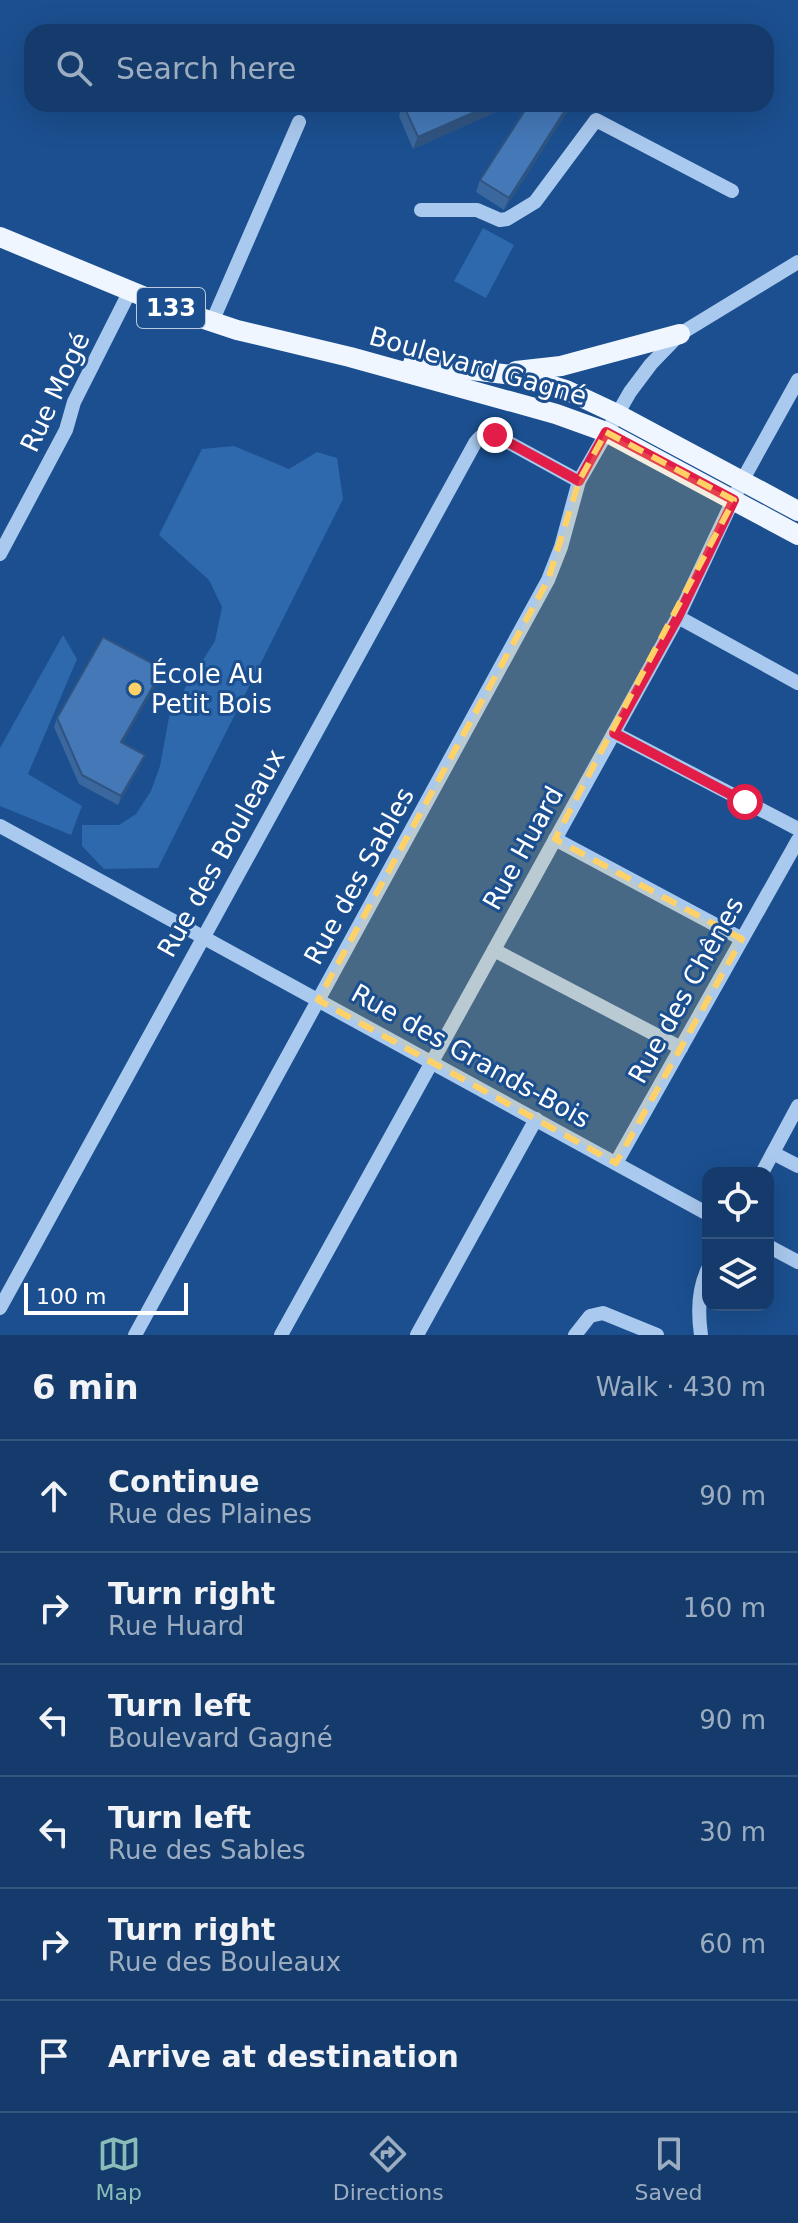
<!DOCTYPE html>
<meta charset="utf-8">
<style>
:root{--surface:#143b6b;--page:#1d4271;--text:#f1f3f6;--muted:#9dadc1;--line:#33557e;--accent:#8bbbb9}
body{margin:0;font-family:"DejaVu Sans",sans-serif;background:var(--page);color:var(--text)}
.controls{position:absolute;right:24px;bottom:24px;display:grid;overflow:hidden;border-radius:16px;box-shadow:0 8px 32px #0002}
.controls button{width:72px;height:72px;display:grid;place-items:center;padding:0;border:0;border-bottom:2px solid var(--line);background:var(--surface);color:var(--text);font:40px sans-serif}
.scale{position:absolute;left:24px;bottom:20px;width:164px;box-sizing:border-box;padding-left:8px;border:4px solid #fff;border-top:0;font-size:22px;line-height:28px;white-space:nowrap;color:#fff;-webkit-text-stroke:6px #1b4f8f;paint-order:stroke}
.stop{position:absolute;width:24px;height:24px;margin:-18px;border:6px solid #e11d48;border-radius:50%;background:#fff}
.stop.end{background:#e11d48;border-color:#fff;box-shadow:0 2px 8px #0008}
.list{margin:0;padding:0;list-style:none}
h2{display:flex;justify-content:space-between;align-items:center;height:104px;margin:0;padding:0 32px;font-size:34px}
h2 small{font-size:26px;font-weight:400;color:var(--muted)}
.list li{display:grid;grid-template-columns:52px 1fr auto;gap:24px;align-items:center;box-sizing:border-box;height:112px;padding:0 32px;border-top:2px solid var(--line)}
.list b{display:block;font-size:30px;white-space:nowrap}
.list p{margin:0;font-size:26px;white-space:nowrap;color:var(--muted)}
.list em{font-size:26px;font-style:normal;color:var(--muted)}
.icon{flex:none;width:44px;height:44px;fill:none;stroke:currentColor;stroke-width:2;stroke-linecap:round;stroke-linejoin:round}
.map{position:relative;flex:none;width:798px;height:1335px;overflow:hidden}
.search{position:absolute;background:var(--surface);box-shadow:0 8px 32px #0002;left:24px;right:24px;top:24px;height:88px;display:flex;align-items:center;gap:20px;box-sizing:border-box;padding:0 28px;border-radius:24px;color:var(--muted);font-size:30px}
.sheet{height:776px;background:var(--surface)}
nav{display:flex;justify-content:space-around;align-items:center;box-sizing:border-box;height:112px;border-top:2px solid var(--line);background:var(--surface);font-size:22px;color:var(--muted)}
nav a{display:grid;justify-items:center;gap:4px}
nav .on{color:var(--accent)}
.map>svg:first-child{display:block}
.green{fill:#2e69ad}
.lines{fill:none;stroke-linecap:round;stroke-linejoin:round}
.minor{stroke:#a9c9ee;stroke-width:14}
.major{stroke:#f0f6ff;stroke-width:20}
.wall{fill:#3a679d}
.shaded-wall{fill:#305480}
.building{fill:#4478b7;stroke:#305480;stroke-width:2}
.route{stroke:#e11d48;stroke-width:10}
.marked{fill:#ffd166;fill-opacity:0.2;stroke:#ffd166;stroke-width:6;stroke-dasharray:16 10;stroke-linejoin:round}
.poi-dot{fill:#ffd166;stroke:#1b4f8f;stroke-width:3}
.labels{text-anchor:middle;stroke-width:6;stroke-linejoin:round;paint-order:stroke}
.shield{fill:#1b4f8f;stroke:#bbcadd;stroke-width:2}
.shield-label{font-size:24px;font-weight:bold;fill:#fff}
.street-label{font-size:26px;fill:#fff;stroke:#1b4f8f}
.poi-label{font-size:26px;fill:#fff;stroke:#1b4f8f;text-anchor:start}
</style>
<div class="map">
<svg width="798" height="1335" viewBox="0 0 798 1335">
<rect width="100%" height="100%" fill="#1b4f8f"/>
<g class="green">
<polygon points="483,228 514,245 486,298 454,281"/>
<polygon points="234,446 289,469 317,452 337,458 343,499 158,868 104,869 82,846 82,825 119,825 136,814 151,791 160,766 170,712 215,641 222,607 209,580 159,535 202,449"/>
<polygon points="63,635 77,659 28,774 82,806 71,835 0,806 0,748"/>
</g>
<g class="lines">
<g class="minor">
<polyline points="421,210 477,210 500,220 507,219 535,202 596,120 732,191"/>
<polyline points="212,322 299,122"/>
<polyline points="0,554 66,430 74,402 130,291"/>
<polyline points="678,617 798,683"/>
<polyline points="614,733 798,829"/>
<polyline points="0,826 708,1214"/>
<polyline points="555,839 742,939"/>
<polyline points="494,950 681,1048"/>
<polyline points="773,1153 798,1166"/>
<polyline points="616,1163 798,840"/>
<polyline points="762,1173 798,1106"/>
<polyline points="768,1246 798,1262"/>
<path d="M0,1308l475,-865c6,-8 10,-10 20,-8l84,46"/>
<polyline points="135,1335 548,580 561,547 579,481 630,392 651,364 680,334 798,262"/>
<polyline points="281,1335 678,617 742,481 798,380"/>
<polyline points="417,1335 536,1119"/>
<polyline points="575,1335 590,1316 603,1313 657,1335"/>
<path d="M701,1335c-3,-21 -3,-46 7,-66"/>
</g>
<g class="major">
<polyline points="0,237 174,309 237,330 350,357 556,414 606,432 798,535"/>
<polyline points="413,363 520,376 566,390 617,414 798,511"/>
<polyline points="516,371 561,366 680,334"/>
</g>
</g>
<g class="wall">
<polygon points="403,104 510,104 509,106 413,149 399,116"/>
<polygon points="529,104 572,104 504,210 476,192 480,180"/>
<polygon points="160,678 122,743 141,764 118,805 79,784 54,727 57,718"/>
</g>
<g class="shaded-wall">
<polygon points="493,104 510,104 509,106 413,149 418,137"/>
<polygon points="569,104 572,104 504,210 509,198"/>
<polygon points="163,669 160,678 118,751 121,742"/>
<polygon points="145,755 141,764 118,805 121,796"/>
</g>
<g class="building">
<polygon points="403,104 493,104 418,137"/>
<polygon points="529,104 569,104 509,198 480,180"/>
<polygon points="103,637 163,669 121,742 145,755 121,796 82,775 57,718"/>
</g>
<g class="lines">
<polyline class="route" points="495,435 579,481 606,432 734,500 678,617 614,733 745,802"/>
</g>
<path class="marked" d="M606,432l128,68 -179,339 187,100 -126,224 -298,-163 230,-420 31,-99z"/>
<circle class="poi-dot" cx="135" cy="689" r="8"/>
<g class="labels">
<rect class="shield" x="137" y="288" width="68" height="40" rx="6"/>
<g class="shield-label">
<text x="171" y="316">133</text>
</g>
<g class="street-label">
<text transform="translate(478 366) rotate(16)" y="9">Boulevard Gagné</text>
<text transform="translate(55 392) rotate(-65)" y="9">Rue Mogé</text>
<text transform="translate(523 848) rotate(-61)" y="9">Rue Huard</text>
<text transform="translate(221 853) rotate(-61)" y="9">Rue des Bouleaux</text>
<text transform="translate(359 876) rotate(-61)" y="9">Rue des Sables</text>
<text transform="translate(686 990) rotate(-61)" y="9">Rue des Chênes</text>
<text transform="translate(471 1056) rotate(29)" y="9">Rue des Grands-Bois</text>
</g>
<g class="poi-label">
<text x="151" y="683">École Au<tspan x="151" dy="30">Petit Bois</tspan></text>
</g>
</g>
</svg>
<div class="controls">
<button><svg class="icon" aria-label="locate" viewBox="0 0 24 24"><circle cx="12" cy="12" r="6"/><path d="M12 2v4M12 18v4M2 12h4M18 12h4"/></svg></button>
<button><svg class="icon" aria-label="layers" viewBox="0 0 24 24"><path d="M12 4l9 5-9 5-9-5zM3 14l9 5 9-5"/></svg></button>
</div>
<div class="scale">100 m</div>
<div class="stop" style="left:745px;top:802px"></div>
<div class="stop end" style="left:495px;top:435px"></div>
<div class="search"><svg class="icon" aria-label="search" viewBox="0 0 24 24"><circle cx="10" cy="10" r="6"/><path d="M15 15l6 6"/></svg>Search here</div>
</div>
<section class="sheet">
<h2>6 min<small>Walk · 430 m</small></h2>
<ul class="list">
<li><svg class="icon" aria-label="ahead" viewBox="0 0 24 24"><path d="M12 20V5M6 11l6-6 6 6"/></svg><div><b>Continue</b><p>Rue des Plaines</p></div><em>90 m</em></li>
<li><svg class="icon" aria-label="right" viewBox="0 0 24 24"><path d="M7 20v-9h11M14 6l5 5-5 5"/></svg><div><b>Turn right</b><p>Rue Huard</p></div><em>160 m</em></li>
<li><svg class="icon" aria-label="left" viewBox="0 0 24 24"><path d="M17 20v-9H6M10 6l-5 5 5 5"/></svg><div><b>Turn left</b><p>Boulevard Gagné</p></div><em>90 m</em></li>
<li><svg class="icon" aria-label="left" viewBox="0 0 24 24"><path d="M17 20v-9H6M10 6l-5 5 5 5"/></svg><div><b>Turn left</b><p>Rue des Sables</p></div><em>30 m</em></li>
<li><svg class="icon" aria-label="right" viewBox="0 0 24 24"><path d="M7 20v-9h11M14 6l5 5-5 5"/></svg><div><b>Turn right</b><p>Rue des Bouleaux</p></div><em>60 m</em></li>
<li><svg class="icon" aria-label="arrive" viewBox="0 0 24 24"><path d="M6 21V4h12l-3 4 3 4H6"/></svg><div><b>Arrive at destination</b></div></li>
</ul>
</section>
<nav>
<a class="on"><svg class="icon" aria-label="map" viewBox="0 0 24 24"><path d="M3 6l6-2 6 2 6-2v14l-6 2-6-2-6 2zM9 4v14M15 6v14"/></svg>Map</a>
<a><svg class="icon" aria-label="directions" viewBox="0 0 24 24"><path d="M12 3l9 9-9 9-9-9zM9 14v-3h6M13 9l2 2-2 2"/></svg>Directions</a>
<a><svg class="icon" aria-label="saved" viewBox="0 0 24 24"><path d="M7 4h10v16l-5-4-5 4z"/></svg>Saved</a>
</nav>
